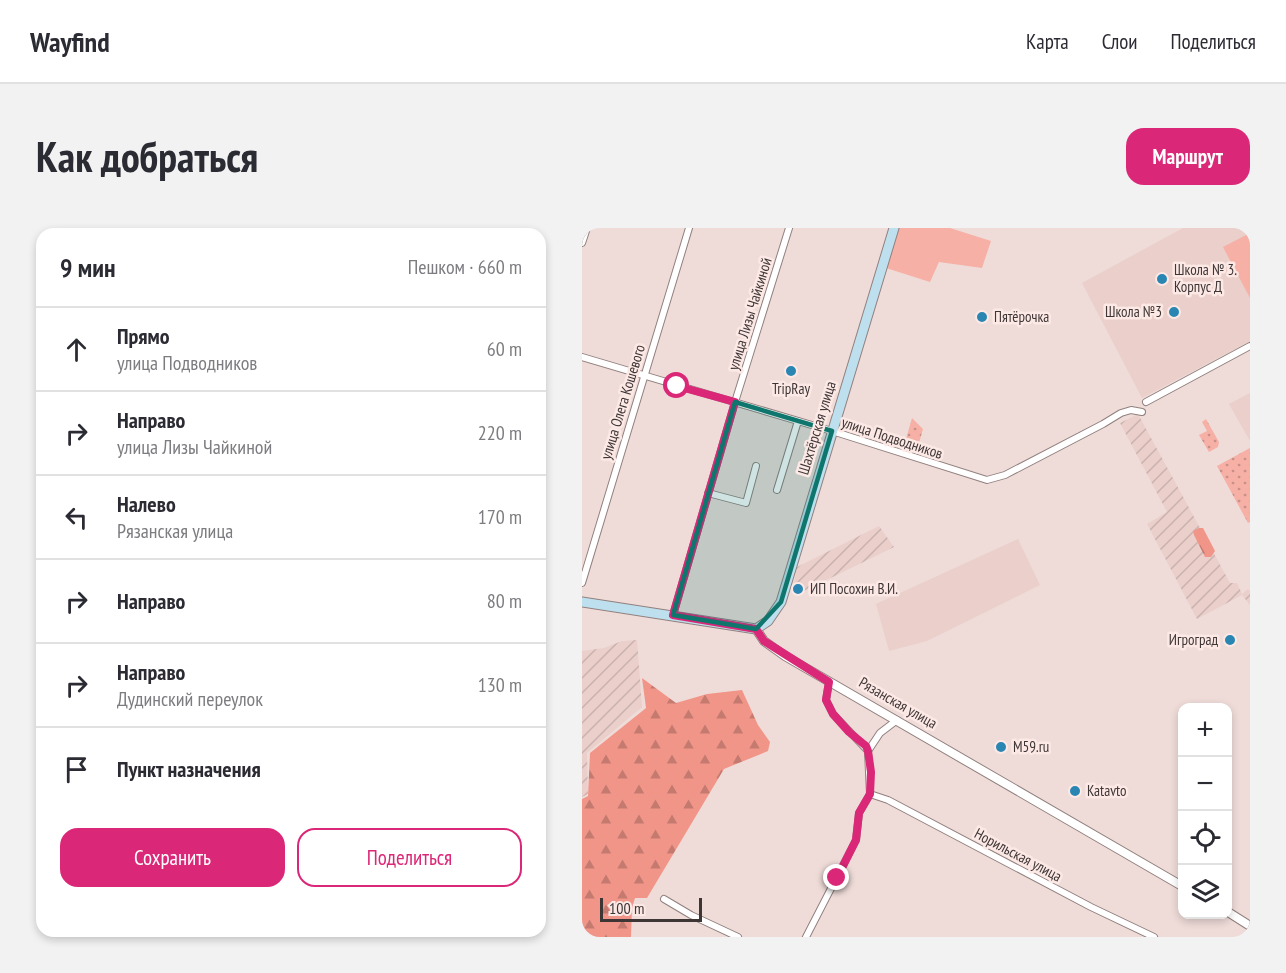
<!DOCTYPE html>
<html lang="ru">
<meta charset="utf-8">
<style>
:root{--surface:#fff;--page:#f2f2f3;--text:#2b2b33;--muted:#7c7c81;--line:#e1e1e2;--accent:#db2777}
body{margin:0;font-family:"PT Sans Narrow",sans-serif;background:var(--page);color:var(--text)}
.controls{position:absolute;right:18px;bottom:18px;display:grid;overflow:hidden;border-radius:12px;box-shadow:0 3px 9px #0003}
.controls button{width:54px;height:54px;display:grid;place-items:center;padding:0;border:0;border-bottom:2px solid var(--line);background:var(--surface);color:var(--text);font:30px sans-serif}
.scale{position:absolute;left:18px;bottom:15px;width:102px;box-sizing:border-box;padding-left:6px;border:3px solid #3e3635;border-top:0;font-size:16px;line-height:21px;white-space:nowrap;color:#3e3635;-webkit-text-stroke:4px #fce9e6;paint-order:stroke}
.stop{position:absolute;width:18px;height:18px;margin:-14px;border:4px solid #db2777;border-radius:50%;background:#fff}
.stop.end{background:#db2777;border-color:#fff;box-shadow:0 2px 6px #0008}
.list{margin:0;padding:0;list-style:none}
h2{display:flex;justify-content:space-between;align-items:center;height:78px;margin:0;padding:0 24px;font-size:26px}
h2 small{font-size:20px;font-weight:400;color:var(--muted)}
.list li{display:grid;grid-template-columns:39px 1fr auto;gap:18px;align-items:center;box-sizing:border-box;height:84px;padding:0 24px;border-top:2px solid var(--line)}
.list b{display:block;font-size:22px;white-space:nowrap}
.list p{margin:0;font-size:20px;white-space:nowrap;color:var(--muted)}
.list em{font-size:20px;font-style:normal;color:var(--muted)}
.actions{display:flex;gap:12px;padding:18px 24px}
.actions a{flex:1;padding:14px 0;border:2px solid var(--accent);border-radius:18px;text-align:center;font-size:21px;color:var(--accent)}
.actions .main{background:var(--accent);color:#fff}
.icon{flex:none;width:33px;height:33px;fill:none;stroke:currentColor;stroke-width:2;stroke-linecap:round;stroke-linejoin:round}
.map{position:relative;flex:none;width:668px;height:709px;overflow:hidden;border-radius:18px}
header{display:flex;align-items:center;gap:36px;box-sizing:border-box;height:84px;padding:0 30px;background:var(--surface);border-bottom:2px solid var(--line)}
header strong{font-size:28px}
nav{display:flex;gap:33px;margin-inline-start:auto;font-size:21px}
.intro{display:flex;align-items:center;justify-content:space-between;box-sizing:border-box;height:144px;padding:0 36px}
h1{margin:0;font-size:42px}
.button{padding:15px 27px;border-radius:18px;background:var(--accent);color:#fff;font-size:21px;font-weight:700}
main{display:flex;gap:36px;padding:0 36px}
aside{flex:1;background:var(--surface);border-radius:18px;box-shadow:0 3px 9px #0003}
.map>svg:first-child{display:block}
.built{fill:#eacfcb}
.industrial{fill:url(#industrial-furrows)}
.grass{fill:url(#grass-dots)}
.forest{fill:url(#forest-firs)}
.garden{fill:#f6b0a5}
.lines{fill:none;stroke-linecap:round;stroke-linejoin:round}
.minor-casing{stroke:#91807e;stroke-width:8}
.tertiary-casing{stroke:#91807e;stroke-width:10}
.secondary-casing{stroke:#91807e;stroke-width:11}
.minor{stroke:#fff;stroke-width:6}
.tertiary{stroke:#fff;stroke-width:8}
.secondary{stroke:#bddfee;stroke-width:9}
.route{stroke:#db2777;stroke-width:8}
.marked{fill:#0f766e;fill-opacity:0.2;stroke:#0f766e;stroke-width:4.5;stroke-linejoin:round}
.poi-dot{fill:#2986b3;stroke:#fce9e6;stroke-width:2}
.labels{text-anchor:middle;stroke-width:5;stroke-linejoin:round;paint-order:stroke}
.poi-label{font-size:15px;fill:#3e3635;stroke:#fce9e6;text-anchor:start}
.street-label{font-size:15px;fill:#3e3635;stroke:#fce9e6}
</style>
<header>
<strong>Wayfind</strong>
<nav><a>Карта</a><a>Слои</a><a>Поделиться</a></nav>
</header>
<div class="intro"><h1>Как добраться</h1><a class="button">Маршрут</a></div>
<main>
<aside>
<h2>9 мин<small>Пешком · 660 m</small></h2>
<ul class="list">
<li><svg class="icon" aria-label="ahead" viewBox="0 0 24 24"><path d="M12 20V5M6 11l6-6 6 6"/></svg><div><b>Прямо</b><p>улица Подводников</p></div><em>60 m</em></li>
<li><svg class="icon" aria-label="right" viewBox="0 0 24 24"><path d="M7 20v-9h11M14 6l5 5-5 5"/></svg><div><b>Направо</b><p>улица Лизы Чайкиной</p></div><em>220 m</em></li>
<li><svg class="icon" aria-label="left" viewBox="0 0 24 24"><path d="M17 20v-9H6M10 6l-5 5 5 5"/></svg><div><b>Налево</b><p>Рязанская улица</p></div><em>170 m</em></li>
<li><svg class="icon" aria-label="right" viewBox="0 0 24 24"><path d="M7 20v-9h11M14 6l5 5-5 5"/></svg><div><b>Направо</b></div><em>80 m</em></li>
<li><svg class="icon" aria-label="right" viewBox="0 0 24 24"><path d="M7 20v-9h11M14 6l5 5-5 5"/></svg><div><b>Направо</b><p>Дудинский переулок</p></div><em>130 m</em></li>
<li><svg class="icon" aria-label="arrive" viewBox="0 0 24 24"><path d="M6 21V4h12l-3 4 3 4H6"/></svg><div><b>Пункт назначения</b></div></li>
</ul>
<div class="actions"><a class="main">Сохранить</a><a>Поделиться</a></div>
</aside>
<div class="map">
<svg width="668" height="709" viewBox="0 0 668 709">
<defs>
<pattern id="industrial-furrows" width="10" height="10" patternUnits="userSpaceOnUse" patternTransform="scale(1.5)"><rect width="10" height="10" fill="#eacfcb"/><path d="M-1 1l2-2M0 10L10 0M9 11l2-2" fill="none" stroke="#cab2af"/></pattern>
<pattern id="grass-dots" width="8" height="8" patternUnits="userSpaceOnUse" patternTransform="scale(1.5)"><rect width="8" height="8" fill="#f6b0a5"/><path d="M2 2h.1M6 6h.1" fill="none" stroke="#c99087" stroke-width="1.8" stroke-linecap="round"/></pattern>
<pattern id="forest-firs" width="22" height="20" patternUnits="userSpaceOnUse" patternTransform="scale(1.5)"><rect width="22" height="20" fill="#f19588"/><path d="M5 1l3.5 6h-7zM16 11l3.5 6h-7z" fill="#c57a70"/></pattern>
</defs>
<rect width="100%" height="100%" fill="#efdcd9"/>
<g class="built">
<polygon points="601,0 668,0 668,113 560,170 500,55"/>
<polygon points="668,165 668,213 647,176"/>
<polygon points="436,311 458,357 345,413 307,423 294,376"/>
</g>
<g class="industrial">
<polygon points="556,186 648,355 655,355 660,366 666,361 668,363 668,377 660,367 615,391 565,296 585,284 538,195"/>
<polygon points="297,298 312,319 218,365 212,355 215,339"/>
<polygon points="55,412 60,479 5,525 6,566 0,569 0,423 22,420 40,413"/>
</g>
<g class="grass">
<polygon points="330,190 341,201 337,215 324,211"/>
<polygon points="624,191 637,214 636,219 627,224 617,207 625,203 620,194"/>
<polygon points="668,220 668,294 666,295 635,238"/>
</g>
<g class="forest">
<polygon points="617,300 621,300 633,323 629,329 623,329 612,307 611,303"/>
<polygon points="60,450 94,475 125,466 160,462 176,497 188,514 186,523 142,541 65,670 53,670 50,680 49,709 0,709 0,571 6,568 8,525 64,480"/>
</g>
<g class="garden">
<polygon points="317,0 368,0 409,13 400,40 357,34 348,54 304,40"/>
<polygon points="668,5 668,70 641,19"/>
</g>
<g class="lines">
<g class="minor-casing">
<g id="minor">
<polyline points="0,15 5,0"/>
<polyline points="0,129 250,203 405,252 423,247 521,196 539,185 549,182 560,184"/>
<polyline points="564,174 668,118"/>
<polyline points="195,262 216,193"/>
<polyline points="126,265 164,275 174,238"/>
<polyline points="0,355 107,0"/>
<polyline points="91,387 153,174 207,0"/>
<polyline points="247,454 244,472 251,486 286,523"/>
<polyline points="288,566 306,572 509,679 572,709"/>
<polyline points="82,671 109,687 156,709"/>
<polyline points="224,709 274,612 277,585 288,566 286,523 298,505 315,492"/>
</g>
</g>
<g class="tertiary-casing">
<g id="tertiary">
<polyline points="174,401 182,413 203,428 600,658"/>
<polyline points="646,684 668,698"/>
</g>
</g>
<g class="secondary-casing">
<polyline id="secondary" points="0,374 174,401 186,393 199,374 312,0"/>
</g>
<use href="#minor" class="minor"/>
<use href="#tertiary" class="tertiary"/>
<use href="#secondary" class="secondary"/>
</g>
<g class="lines">
<polyline class="route" points="95,158 153,174 91,387 174,401 182,413 247,454 244,472 251,486 267,504 284,518 286,523 289,544 288,566 277,585 274,612 255,650"/>
</g>
<path class="marked" d="M153,174l97,29 -51,171 -25,27 -83,-14z"/>
<g class="poi-dot">
<circle cx="580" cy="51" r="6"/>
<circle cx="592" cy="84" r="6"/>
<circle cx="400" cy="89" r="6"/>
<circle cx="209" cy="143" r="6"/>
<circle cx="216" cy="361" r="6"/>
<circle cx="648" cy="412" r="6"/>
<circle cx="419" cy="519" r="6"/>
<circle cx="493" cy="563" r="6"/>
</g>
<g class="labels">
<g class="poi-label">
<text x="592" y="47">Школа № 3.<tspan x="592" dy="17">Корпус Д</tspan></text>
<text x="580" y="89" text-anchor="end">Школа №3</text>
<text x="412" y="94">Пятёрочка</text>
<text x="209" y="166" text-anchor="middle">TripRay</text>
<text x="228" y="366">ИП Посохин В.И.</text>
<text x="636" y="417" text-anchor="end">Игроград</text>
<text x="431" y="524">M59.ru</text>
<text x="505" y="568">Katavto</text>
</g>
<g class="street-label">
<text transform="translate(168 86) rotate(-73)" y="5">улица Лизы Чайкиной</text>
<text transform="translate(41 174) rotate(-73)" y="5">улица Олега Кошевого</text>
<text transform="translate(235 200) rotate(-73)" y="5">Шахтёрская улица</text>
<text transform="translate(310 210) rotate(18)" y="5">улица Подводников</text>
<text transform="translate(316 475) rotate(30)" y="5">Рязанская улица</text>
<text transform="translate(436 627) rotate(28)" y="5">Норильская улица</text>
</g>
</g>
</svg>
<div class="controls">
<button>+</button>
<button>−</button>
<button><svg class="icon" aria-label="locate" viewBox="0 0 24 24"><circle cx="12" cy="12" r="6"/><path d="M12 2v4M12 18v4M2 12h4M18 12h4"/></svg></button>
<button><svg class="icon" aria-label="layers" viewBox="0 0 24 24"><path d="M12 4l9 5-9 5-9-5zM3 14l9 5 9-5"/></svg></button>
</div>
<div class="scale">100 m</div>
<div class="stop" style="left:95px;top:158px"></div>
<div class="stop end" style="left:255px;top:650px"></div>
</div>
</main>
